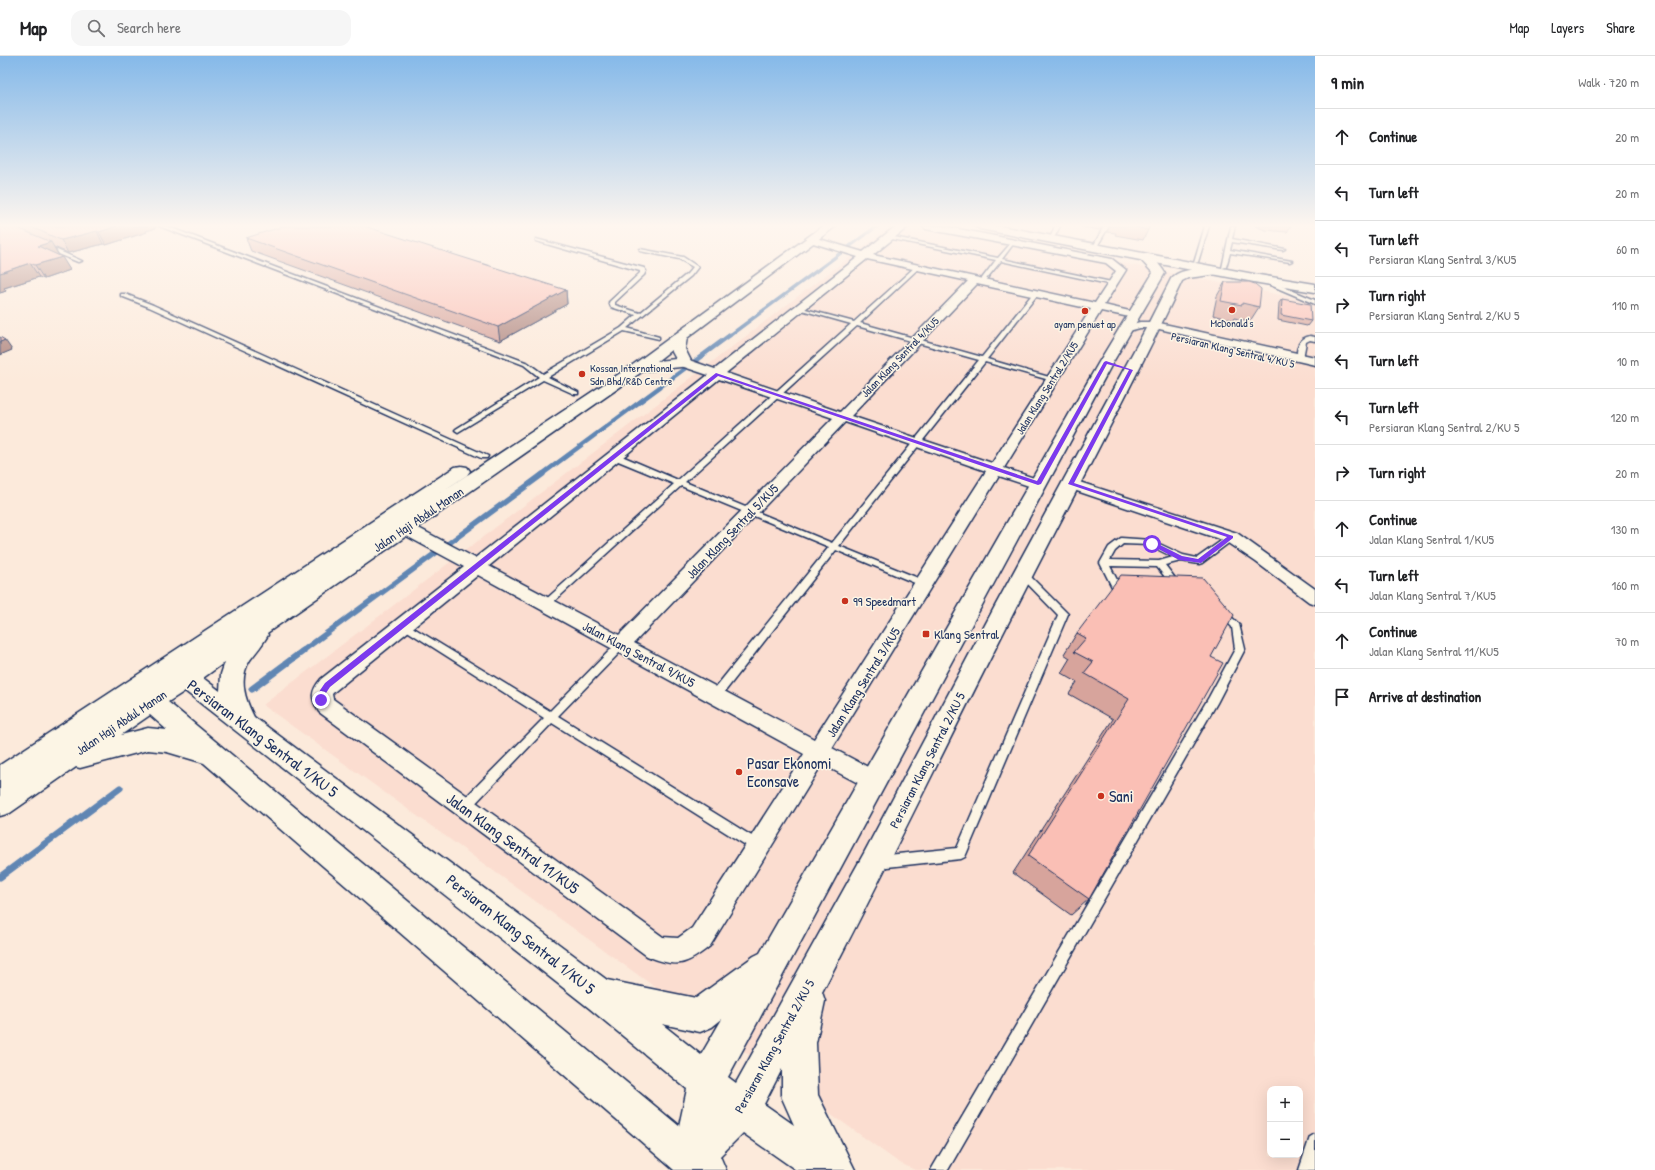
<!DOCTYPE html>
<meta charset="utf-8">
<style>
:root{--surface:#fff;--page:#f6f6f6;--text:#202124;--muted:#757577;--line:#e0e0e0}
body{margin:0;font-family:"Patrick Hand",sans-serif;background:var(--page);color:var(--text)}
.controls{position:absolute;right:12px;bottom:12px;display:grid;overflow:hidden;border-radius:8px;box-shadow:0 4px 16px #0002}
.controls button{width:36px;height:36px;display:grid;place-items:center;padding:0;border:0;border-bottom:1px solid var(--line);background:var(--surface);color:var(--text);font:20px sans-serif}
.stop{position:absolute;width:12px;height:12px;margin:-9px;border:3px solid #7c3aed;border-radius:50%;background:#fff}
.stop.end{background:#7c3aed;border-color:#fff;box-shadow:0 1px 4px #0008}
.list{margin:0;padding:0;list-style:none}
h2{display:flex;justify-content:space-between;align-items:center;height:52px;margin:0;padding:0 16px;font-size:17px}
h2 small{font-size:13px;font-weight:400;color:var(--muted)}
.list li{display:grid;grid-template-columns:26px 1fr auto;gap:12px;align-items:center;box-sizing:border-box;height:56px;padding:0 16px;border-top:1px solid var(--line)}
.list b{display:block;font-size:15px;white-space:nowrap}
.list p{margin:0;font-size:13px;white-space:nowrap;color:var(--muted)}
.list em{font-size:13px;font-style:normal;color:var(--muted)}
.icon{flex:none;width:22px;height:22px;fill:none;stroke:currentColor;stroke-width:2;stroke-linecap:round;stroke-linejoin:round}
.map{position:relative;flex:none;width:1315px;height:1114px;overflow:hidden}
header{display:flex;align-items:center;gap:24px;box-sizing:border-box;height:56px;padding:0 20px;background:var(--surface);border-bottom:1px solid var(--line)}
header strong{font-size:19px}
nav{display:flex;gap:22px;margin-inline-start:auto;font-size:14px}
.search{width:280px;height:36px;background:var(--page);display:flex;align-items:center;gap:10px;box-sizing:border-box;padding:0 14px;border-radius:12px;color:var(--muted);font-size:15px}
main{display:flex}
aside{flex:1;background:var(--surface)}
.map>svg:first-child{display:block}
.built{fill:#fbddd0;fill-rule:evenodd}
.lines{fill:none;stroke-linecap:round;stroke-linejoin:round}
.stream-far3{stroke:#6186b3;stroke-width:3.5}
.stream-far2{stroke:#6186b3;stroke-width:4.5}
.stream-far1{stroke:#6186b3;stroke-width:5.5}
.stream{stroke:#6186b3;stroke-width:7}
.lane-casing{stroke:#1b2f5e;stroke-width:3}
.street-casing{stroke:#1b2f5e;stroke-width:3}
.secondary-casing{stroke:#1b2f5e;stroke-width:3}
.highway-casing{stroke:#1b2f5e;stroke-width:3}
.lane{fill:#fcf5e5;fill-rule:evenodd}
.street{fill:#fcf5e5;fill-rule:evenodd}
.secondary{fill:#fcf5e5;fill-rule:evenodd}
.highway{fill:#fcf5e5;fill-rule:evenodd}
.wall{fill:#d7a49c;stroke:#1b2f5e}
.shaded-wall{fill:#af867f;stroke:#1b2f5e}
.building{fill:#fabfb5;stroke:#1b2f5e}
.route{fill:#7c3aed}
.poi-dot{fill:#c8321e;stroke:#fcf5e5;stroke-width:1.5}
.labels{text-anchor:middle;stroke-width:3;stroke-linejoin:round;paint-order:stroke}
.far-poi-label{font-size:11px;fill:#1b2f5e;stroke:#fcf5e5}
.far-street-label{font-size:11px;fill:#1b2f5e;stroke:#fcf5e5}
.street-label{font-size:13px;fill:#1b2f5e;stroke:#fcf5e5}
.poi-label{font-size:13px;fill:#1b2f5e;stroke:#fcf5e5;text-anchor:start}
.near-street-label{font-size:16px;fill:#1b2f5e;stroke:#fcf5e5}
.near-poi-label{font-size:16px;fill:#1b2f5e;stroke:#fcf5e5;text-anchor:start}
</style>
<header>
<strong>Map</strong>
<div class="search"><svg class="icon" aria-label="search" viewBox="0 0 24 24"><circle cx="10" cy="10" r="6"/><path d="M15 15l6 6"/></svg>Search here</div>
<nav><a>Map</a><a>Layers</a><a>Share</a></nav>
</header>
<main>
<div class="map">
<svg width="1315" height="1114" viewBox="0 0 1315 1114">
<rect width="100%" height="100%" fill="#fceadb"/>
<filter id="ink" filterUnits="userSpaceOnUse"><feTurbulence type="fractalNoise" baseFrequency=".025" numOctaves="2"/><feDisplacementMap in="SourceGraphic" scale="8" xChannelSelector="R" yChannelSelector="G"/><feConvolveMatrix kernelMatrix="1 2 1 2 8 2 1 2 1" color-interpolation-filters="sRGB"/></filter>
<g filter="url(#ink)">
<path class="built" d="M890,170h48l377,76v868h-400l-17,-8 -635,-457zM1270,1033h30v66h-30z"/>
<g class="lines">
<polyline class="stream-far3" points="729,280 877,170"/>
<polyline class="stream-far2" points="541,419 730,279"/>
<polyline class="stream-far1" points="301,596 543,418"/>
<g class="stream">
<polyline points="252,633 303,595"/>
<polyline points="0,821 120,732"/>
</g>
<g class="lane-casing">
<g id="lane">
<polygon points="159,170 166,170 528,307 543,318 621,272 636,259 611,251 609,246 640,217 640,215 536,185 536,183 644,212 646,215 644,219 615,246 615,249 640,257 687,218 693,211 679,203 640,195 640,193 683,201 698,211 691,220 627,272 659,281 659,283 624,275 548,321 578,336 578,338 574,338 543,324 458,376 455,374 456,373 539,321 524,309"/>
<polygon points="1055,170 1060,170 1055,180 1051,180"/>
<polygon points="1104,170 1109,170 1098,189 1094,189"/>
<polygon points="1205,170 1209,170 1198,206 1194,207"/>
<polygon points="1231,170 1235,170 1232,183 1285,193 1283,194 1232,186 1230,194 1292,205 1290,206 1230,197 1226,211 1222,212"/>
<polygon points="889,180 998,202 1012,186 1014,187 1002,203 1116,227 1113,229 1001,205 983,227 980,225 996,204 887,182"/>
<polygon points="44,190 48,190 82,205 78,206 44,192"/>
<path d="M916,210l4,1 -60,56 122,34 52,-65h4v2l-51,65 69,20 -3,2 -68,-19 -146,184 89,36 1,2 -1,2h-6l-86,-36 -117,149 -4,1 -4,-1 -1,-3 1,-3 118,-146 -148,-61 -132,120h-6l-1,-2 1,-2 131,-118 -63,-26v-4h6l61,26 173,-156 -53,-15v-2l56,15zM857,270l122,34 -147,183 -147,-61z"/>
<polygon points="1263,224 1267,224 1315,244 1315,248 1263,226"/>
<polygon points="121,238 125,238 153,249 488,400 487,402 481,402 149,251 121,240"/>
<path d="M1310,280l5,1v4l-5,-1 -4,2 -3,16 -5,1c-3,-10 1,-21 12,-23z"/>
<path d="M1231,478l3,1 1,2 -1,2 -32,24 -3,1 -18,-3 -16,4 16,21 -4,3 -3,-1 -17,-21 -47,-1 8,16h6l4,3 -4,3 -12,-1 -12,-24 9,-16 12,-9 30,2 32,15 14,3zM1123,488l26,1 24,12 -14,4 -49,-1 5,-9z"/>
<polygon points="1023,515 1026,516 1068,558 965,801 961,803 878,812 874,810 872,806 874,802 878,800 957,792 1058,559 1020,520 1019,518"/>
<polygon points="1222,554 1225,555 1239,568 1245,593 1217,647 948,1114 931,1114 1209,641 1235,593 1232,571 1218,557"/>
<polygon points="404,566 550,655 618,586 624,586 626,589 624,592 558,660 763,787 765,791 763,795 759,797 755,795 552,667 468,755 464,756 460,755 458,751 460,747 544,662 401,571 399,569 401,567"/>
<polygon points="1315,1078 1315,1114 1299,1114 1310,1081"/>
</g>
</g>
<g class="street-casing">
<g id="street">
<path d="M896,170h13l-36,29 222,48 21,-32 -10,-8 -180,-34 -4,-3h21l169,33 14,11 -22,35 34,8 2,2 -6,3 -33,-7 -97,157 39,13 3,3 -3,3 -5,2 -39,-13 -167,272 49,26 3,7 -3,7 -8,3 -51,-27 -112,182c-25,20 -33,22 -63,10l-328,-244c-8,-14 -9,-20 2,-33l143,-112 -65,-35 -2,-4 2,-4 6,-1 6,1 64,34 233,-183 -27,-9 -2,-3 2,-3h8l26,9 143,-112 -48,-15 -2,-2 2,-2h6l47,14zM867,203l101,22 -128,131 -114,-39zM977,228l114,25 -99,154 -141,-47zM719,323l114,39 -214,217 -130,-69zM845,366l141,49 -172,268 -180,-96zM478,519l326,179 -112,174 -14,10 -15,-1 -330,-238 -1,-5 3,-3z"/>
<polygon points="1140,266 1155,266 1315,301 1315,309 1155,272 1140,272 1125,276 1121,275 1119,273 1121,271"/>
<polygon points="1070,423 1237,477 1315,533 1315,548 1309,546 1256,506 1225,485 1065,431 1062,428 1065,425"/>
</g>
</g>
<g class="secondary-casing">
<path id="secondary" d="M823,170h13l-149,112 -2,11 7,14 -2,3 -47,5 -376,262 1,2c-5,9 -12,17 -18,25 -12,19 -5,39 4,57l353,263 89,18 58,-42 6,-3 339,-591 54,-89 -14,-15 2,-3c10,-2 19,10 24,18l-52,89 -385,715 8,6 128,-230 130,-245 150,-276 27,-53c8,-11 31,-10 43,-12l4,1 2,3 -2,3 -30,4 -6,3c-52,110 -110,217 -165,325 -66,129 -128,258 -195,386l3,9 -9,42 2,52 37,75h-59l-53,-37 -23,23 6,14h-52l-470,-407 -37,-11 -19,-2 -68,18 -4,-1 -66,46 -10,3v-51l455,-298 6,-1 6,1 3,4 -3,4 -36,24 203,-135zM671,294l5,9 -19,2zM225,606l-4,12 -1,17 -17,-13zM185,635l404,317 98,81 -8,37 -511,-424zM150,659l17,15 -19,-2 -27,7zM722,963l-21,36 -39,-31 38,8 12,-5zM782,1013v29l12,27 -30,-21z"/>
</g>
<g class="highway-casing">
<polygon id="highway" points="975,170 1000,170 1259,219 1315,228 1315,236 1259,227 980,173"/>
</g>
<use href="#lane" class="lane"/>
<use href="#street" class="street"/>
<use href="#secondary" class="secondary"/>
<use href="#highway" class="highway"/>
</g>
<g class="wall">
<polygon points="0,170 156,170 156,172 146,175 147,176 106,189 103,188 68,197 54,191 59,199 70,214 44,223 39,221 4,232 6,235 0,237"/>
<polygon points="1083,170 1102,170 1100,174 1082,171"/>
<polygon points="1110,170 1150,170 1143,184 1115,179 1116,177 1107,176"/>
<polygon points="1255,170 1291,170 1287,176 1265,174"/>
<polygon points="246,182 566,234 567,248 500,285 251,195"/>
<polygon points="1225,226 1259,251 1250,265 1234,262 1233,264 1213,259 1217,240"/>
<polygon points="1282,243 1311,265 1307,270 1278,264 1279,247"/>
<polygon points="1077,577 1211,601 1089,843 1071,859 1013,817 1113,663 1069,638 1077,626 1061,617 1070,602 1064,598"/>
</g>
<g class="shaded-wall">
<polygon points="117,170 156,170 156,172 146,175 147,176 106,189 99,176"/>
<polygon points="97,175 103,188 68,197 61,184"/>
<polygon points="51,186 59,200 38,190"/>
<polygon points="62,201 70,214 44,223 35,209"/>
<polygon points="30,207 39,221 4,232 6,235 0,237 0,217"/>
<polygon points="566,234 567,248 500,285 498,271"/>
<polygon points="5,284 12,294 0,299 0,286"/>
</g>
<g class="building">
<polygon points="0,170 13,170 51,186 38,190 62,201 35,209 30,207 0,217"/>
<polygon points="29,170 117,170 99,176 97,175 61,184"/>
<polygon points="284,170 364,170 566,234 498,271 246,182"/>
<polygon points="1131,170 1149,170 1148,174"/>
<polygon points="1225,226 1249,226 1255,228 1261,233 1259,251 1242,247 1242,249 1221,245"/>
<polygon points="1282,243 1310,248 1311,265 1281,259"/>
<polygon points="0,281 5,284 0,286"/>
<polygon points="1121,519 1203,522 1234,559 1211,601 1223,607 1089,843 1028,800 1129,643 1084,617 1093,606 1074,596 1086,582 1077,577"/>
</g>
</g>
<linearGradient id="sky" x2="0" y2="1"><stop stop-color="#85b9e9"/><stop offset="0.52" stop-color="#fef6ef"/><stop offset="1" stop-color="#fef6ef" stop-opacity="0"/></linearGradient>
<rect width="1315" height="326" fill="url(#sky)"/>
<path class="route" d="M1106,305l27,9 -59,113 159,53v2l-32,25 -22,-3 -30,-16 5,-2 28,14 16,3 29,-22 -159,-53 61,-114 -22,-6 -66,120 -3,1 -320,-109 -388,311 -4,6 -2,9h-5c-3,-8 2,-13 6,-19l391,-310 321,108 67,-119z"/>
<g class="poi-dot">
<circle cx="1232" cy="254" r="4"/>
<circle cx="1085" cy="255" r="4"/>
<circle cx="582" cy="318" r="4"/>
<circle cx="845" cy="545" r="4"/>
<rect x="922" y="574" width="8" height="8" rx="2"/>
<circle cx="739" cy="716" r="4"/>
<circle cx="1101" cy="740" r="4"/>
</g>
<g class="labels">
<g class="far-poi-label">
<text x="1232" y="271">McDonald's</text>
<text x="1085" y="272">ayam penuet ap</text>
<text x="590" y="316" text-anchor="start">Kossan International<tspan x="590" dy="13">Sdn Bhd/R&amp;D Centre</tspan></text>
</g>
<g class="far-street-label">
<text transform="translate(1233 294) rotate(13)" y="4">Persiaran Klang Sentral 4/KU 5</text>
<text transform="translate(900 301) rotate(-46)" y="4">Jalan Klang Sentral 4/KU5</text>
<text transform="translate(1047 332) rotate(-58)" y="4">Jalan Klang Sentral 2/KU5</text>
</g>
<g class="street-label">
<text transform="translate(418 463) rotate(-34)" y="5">Jalan Haji Abdul Manan</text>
<text transform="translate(732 475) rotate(-46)" y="5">Jalan Klang Sentral 5/KU5</text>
<text transform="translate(639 598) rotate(28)" y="5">Jalan Klang Sentral 9/KU5</text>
<text transform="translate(863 626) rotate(-58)" y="5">Jalan Klang Sentral 3/KU5</text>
<text transform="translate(121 666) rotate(-34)" y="5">Jalan Haji Abdul Manan</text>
<text transform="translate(927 704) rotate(-63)" y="5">Persiaran Klang Sentral 2/KU 5</text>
<text transform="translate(774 990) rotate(-61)" y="5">Persiaran Klang Sentral 2/KU 5</text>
</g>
<g class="poi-label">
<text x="853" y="550">99 Speedmart</text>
<text x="934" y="583">Klang Sentral</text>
</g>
<g class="near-street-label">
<text transform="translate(263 682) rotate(37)" y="6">Persiaran Klang Sentral 1/KU 5</text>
<text transform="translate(513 787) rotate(36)" y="6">Jalan Klang Sentral 11/KU5</text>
<text transform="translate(521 878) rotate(38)" y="6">Persiaran Klang Sentral 1/KU 5</text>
</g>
<g class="near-poi-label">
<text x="747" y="713">Pasar Ekonomi<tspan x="747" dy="18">Econsave</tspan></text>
<text x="1109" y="746">Sani</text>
</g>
</g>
</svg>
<div class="controls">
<button>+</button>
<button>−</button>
</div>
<div class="stop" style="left:1152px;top:488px"></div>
<div class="stop end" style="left:321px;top:644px"></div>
</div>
<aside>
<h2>9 min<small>Walk · 720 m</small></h2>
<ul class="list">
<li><svg class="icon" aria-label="ahead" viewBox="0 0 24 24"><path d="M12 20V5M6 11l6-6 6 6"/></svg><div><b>Continue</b></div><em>20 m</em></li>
<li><svg class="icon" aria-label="left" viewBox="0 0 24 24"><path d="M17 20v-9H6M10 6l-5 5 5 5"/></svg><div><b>Turn left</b></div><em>20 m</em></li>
<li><svg class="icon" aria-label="left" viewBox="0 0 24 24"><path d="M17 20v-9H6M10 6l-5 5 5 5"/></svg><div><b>Turn left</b><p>Persiaran Klang Sentral 3/KU5</p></div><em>60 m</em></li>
<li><svg class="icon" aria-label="right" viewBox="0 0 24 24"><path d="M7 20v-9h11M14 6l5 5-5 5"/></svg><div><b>Turn right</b><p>Persiaran Klang Sentral 2/KU 5</p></div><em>110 m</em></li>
<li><svg class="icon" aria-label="left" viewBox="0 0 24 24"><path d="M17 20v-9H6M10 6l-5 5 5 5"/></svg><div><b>Turn left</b></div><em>10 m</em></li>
<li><svg class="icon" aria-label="left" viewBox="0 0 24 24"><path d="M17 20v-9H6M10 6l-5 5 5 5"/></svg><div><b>Turn left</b><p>Persiaran Klang Sentral 2/KU 5</p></div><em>120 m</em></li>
<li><svg class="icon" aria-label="right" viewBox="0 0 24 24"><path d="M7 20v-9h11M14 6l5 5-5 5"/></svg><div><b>Turn right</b></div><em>20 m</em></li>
<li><svg class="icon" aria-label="ahead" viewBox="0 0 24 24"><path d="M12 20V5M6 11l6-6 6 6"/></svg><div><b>Continue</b><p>Jalan Klang Sentral 1/KU5</p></div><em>130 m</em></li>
<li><svg class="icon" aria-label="left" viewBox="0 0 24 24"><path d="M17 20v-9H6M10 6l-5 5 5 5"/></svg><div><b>Turn left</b><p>Jalan Klang Sentral 7/KU5</p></div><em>160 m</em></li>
<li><svg class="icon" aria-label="ahead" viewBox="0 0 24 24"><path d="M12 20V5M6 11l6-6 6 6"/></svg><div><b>Continue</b><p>Jalan Klang Sentral 11/KU5</p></div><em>70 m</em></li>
<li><svg class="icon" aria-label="arrive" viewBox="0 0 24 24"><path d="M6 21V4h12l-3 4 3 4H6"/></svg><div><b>Arrive at destination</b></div></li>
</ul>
</aside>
</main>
